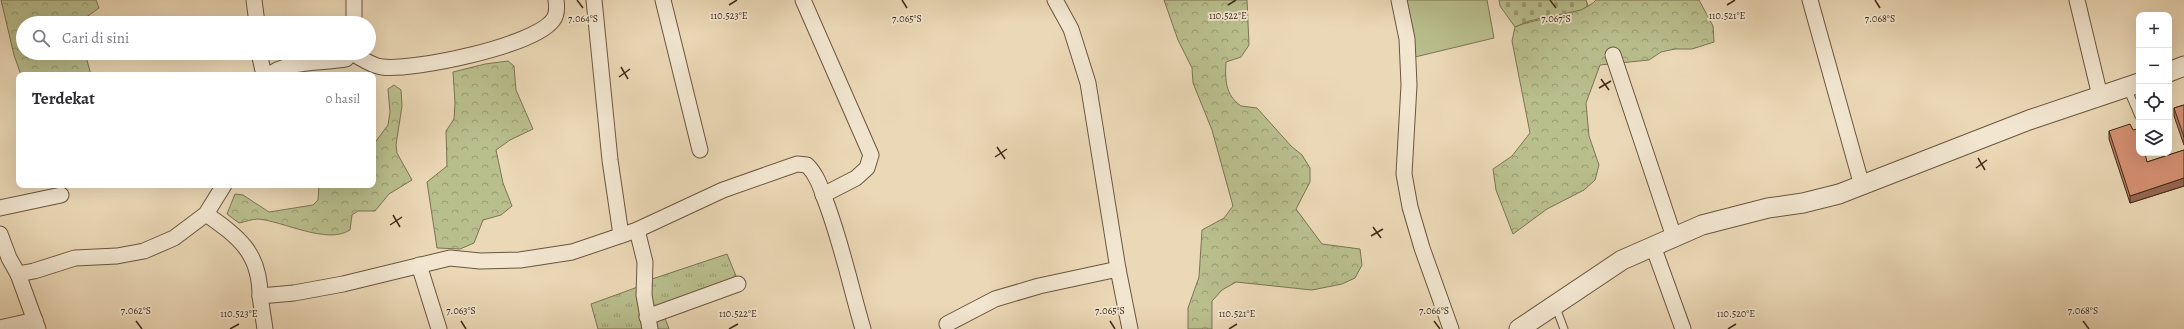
<!DOCTYPE html>
<html lang="id">
<meta charset="utf-8">
<style>
:root{--surface:#fff;--page:#f2f2f3;--text:#2b2b33;--muted:#7c7c81;--line:#e1e1e2}
body{margin:0;font-family:Alegreya,serif;background:var(--page);color:var(--text)}
.controls{position:absolute;right:12px;top:12px;display:grid;overflow:hidden;border-radius:8px;box-shadow:0 4px 16px #0002}
.controls button{width:36px;height:36px;display:grid;place-items:center;padding:0;border:0;border-bottom:1px solid var(--line);background:var(--surface);color:var(--text);font:20px sans-serif}
.list{margin:0;padding:0;list-style:none}
h2{display:flex;justify-content:space-between;align-items:center;height:52px;margin:0;padding:0 16px;font-size:17px}
h2 small{font-size:13px;font-weight:400;color:var(--muted)}
.icon{flex:none;width:22px;height:22px;fill:none;stroke:currentColor;stroke-width:2;stroke-linecap:round;stroke-linejoin:round}
.map{position:relative;flex:none;width:2184px;height:329px;overflow:hidden}
.search{position:absolute;background:var(--surface);box-shadow:0 4px 16px #0002;left:16px;top:16px;width:360px;height:44px;display:flex;align-items:center;gap:10px;box-sizing:border-box;padding:0 14px;border-radius:22px;color:var(--muted);font-size:15px}
.panel{position:absolute;background:var(--surface);box-shadow:0 4px 16px #0002;left:16px;top:72px;width:360px;height:116px;border-radius:8px}
.map>svg:first-child{display:block}
.grass{fill:url(#grass-tufts);stroke:#7c7452}
.forest{fill:url(#forest-crowns);stroke:#7c7452}
.cemetery{fill:url(#cemetery-stones);stroke:#7c7452}
.park{fill:#b9be8d;stroke:#7c7452}
.lines{fill:none;stroke-linecap:round;stroke-linejoin:round}
.service-casing{stroke:#6b563f;stroke-width:9}
.minor-casing{stroke:#6b563f;stroke-width:17}
.tertiary-casing{stroke:#6b563f;stroke-width:21}
.service{stroke:#f2e6d0;stroke-width:7}
.minor{stroke:#f2e6d0;stroke-width:15}
.tertiary{stroke:#f2e6d0;stroke-width:19}
.wall{fill:#ba7e65;stroke:#402b17}
.shaded-wall{fill:#976652;stroke:#402b17}
.building{fill:#d89275;stroke:#402b17}
.ticks{fill:none;stroke:#402b17;stroke-width:1.5}
.ticks-label{font-size:10px;text-anchor:middle;fill:#402b17;stroke:#f2e6d0;stroke-width:3.5;stroke-linejoin:round;paint-order:stroke}
</style>
<div class="map">
<svg width="2184" height="329" viewBox="0 0 2184 329">
<defs>
<pattern id="grass-tufts" width="24" height="20" patternUnits="userSpaceOnUse"><rect width="24" height="20" fill="#b9be8d"/><path d="M3 7l-1-3M5 7V3M7 7l1-3M15 17l-1-3M17 17v-4M19 17l1-3" fill="none" stroke="#989b72"/></pattern>
<pattern id="forest-crowns" width="20" height="18" patternUnits="userSpaceOnUse"><rect width="20" height="18" fill="#b9be8d"/><path d="M2 6a3 3 0 1 1 6 0M12 15a3 3 0 1 1 6 0" fill="none" stroke="#989b72"/></pattern>
<pattern id="cemetery-stones" width="16" height="16" patternUnits="userSpaceOnUse"><rect width="16" height="16" fill="#b9be8d"/><path d="M2 7V4a2 2 0 0 1 4 0v3zM10 15v-3a2 2 0 0 1 4 0v3z" fill="#989b72"/></pattern>
</defs>
<rect width="100%" height="100%" fill="#ebd8b6"/>
<filter id="stains"><feTurbulence type="fractalNoise" baseFrequency=".005" numOctaves="4"/><feColorMatrix values="0 0 0 0 .2 0 0 0 0 .09 0 0 0 0 .02 0 0 0 .5 -.17"/></filter>
<radialGradient id="worn" r=".72"><stop offset=".6" stop-color="#630" stop-opacity="0"/><stop offset="1" stop-color="#630" stop-opacity=".3"/></radialGradient>
<polygon class="grass" points="727,254 741,288 665,318 669,329 598,329 591,304 635,288 652,279"/>
<g class="forest">
<polygon points="1,0 96,0 99,8 78,23 23,23 23,53 85,53 91,75 21,75 14,55"/>
<path d="M1164,0h83l2,45 -8,12 -15,5c-1,17 -1,33 15,44l16,2 34,38 11,9 8,13v14l-14,27 26,35 38,5 2,16 -7,13 -13,6 -30,6 -76,-8 -14,8 -10,11v28h-24v-21l11,-31 3,-47 22,-12 9,-12 -21,-76 -19,-47 -1,-15 -14,-28z"/>
<path d="M1596,0h103l14,26 1,16 -22,7h-17l-14,3 -12,8 -49,5 -14,38 3,33 10,29 -4,15 -11,10 -37,19 -34,25 -17,-44 -3,-21 19,-13 18,-23 -18,-92 3,-14c20,-9 70,-13 81,-27z"/>
<polygon points="508,61 514,66 516,90 533,129 510,140 496,150 503,183 512,206 501,215 483,220 474,243 460,249 437,248 427,182 447,166 446,131 454,119 455,103 453,72 485,64"/>
<path d="M394,85l7,5 1,16 -6,39 1,8 15,27 -23,14 -14,17h-17l-6,4 -2,15c-23,15 -67,-9 -92,-11 -6,0 -13,3 -19,4l-12,-9 8,-20 8,1 26,17 44,-7 5,-5 1,-15h54v-31l3,-13 12,-16 2,-13 -2,-23z"/>
</g>
<polygon class="cemetery" points="1499,0 1586,0 1588,6 1581,10 1529,21 1515,27 1500,6"/>
<polygon class="park" points="1403,0 1487,0 1494,38 1415,57"/>
<g class="lines">
<g class="service-casing">
<g id="service">
<polyline points="2127,88 2139,116"/>
<polyline points="1555,305 1564,329"/>
</g>
</g>
<g class="minor-casing">
<g id="minor">
<polyline points="254,0 257,23"/>
<polyline points="354,0 354,23"/>
<polyline points="594,0 610,160 621,235"/>
<polyline points="663,0 700,150"/>
<polyline points="803,0 871,155 867,168 856,178 823,195"/>
<polyline points="1055,0 1071,29 1088,83 1118,269 1130,329"/>
<polyline points="1399,0 1407,39 1409,85 1404,174 1410,207 1422,248 1451,329"/>
<polyline points="1810,0 1862,186"/>
<polyline points="2077,0 2100,96"/>
<polyline points="259,53 264,75"/>
<path d="M352,53c9,5 20,13 30,14 31,4 152,-21 171,-47 4,-5 4,-13 3,-20"/>
<polyline points="1613,55 1674,237"/>
<path d="M270,75c12,-14 57,-12 76,-16l4,-6"/>
<polyline points="0,208 61,195"/>
<path d="M206,214c33,23 54,39 54,82"/>
<polyline points="637,230 645,262 644,295 650,329"/>
<polyline points="0,234 9,258 18,274"/>
<polyline points="1653,246 1683,329"/>
<polyline points="419,265 439,329"/>
<polyline points="647,317 738,284"/>
<polyline points="947,324 995,299 1039,286 1118,269"/>
<polyline points="0,328 35,320"/>
<polyline points="38,329 18,274 34,271 75,258 117,256 144,251 174,238 206,214 224,185"/>
<path d="M265,329l-5,-33 34,-3 49,-9 107,-26 30,3 40,-1 52,-8 65,-22 86,-40 74,-26 10,1c9,9 13,20 17,32 17,43 26,88 39,132"/>
</g>
</g>
<g class="tertiary-casing">
<g id="tertiary">
<polyline points="2169,72 2184,66"/>
<polyline points="1519,329 1622,260 1702,225 1768,208 1803,203 1839,194 2029,120 2139,83"/>
</g>
</g>
<use href="#service" class="service"/>
<use href="#minor" class="minor"/>
<use href="#tertiary" class="tertiary"/>
</g>
<g class="wall">
<polygon points="2184,105 2184,145 2174,116 2174,108"/>
<polygon points="2109,131 2139,153 2147,162 2184,150 2184,186 2130,203 2109,139"/>
</g>
<polygon class="shaded-wall" points="2184,178 2184,186 2130,203 2130,196"/>
<g class="building">
<polygon points="2184,105 2184,137 2174,108"/>
<polygon points="2130,124 2133,130 2137,129 2139,136 2139,146 2138,148 2139,148 2139,153 2145,153 2147,162 2184,150 2184,178 2130,196 2109,131"/>
</g>
<path class="ticks" d="M577,0l6,8M902,0l5,8M1550,0l6,8M1875,0l5,8M729,5l8,-5M1228,5l8,-5M1727,5l8,-5M621,67l7,12M619,77l11,-8M1601,79l8,11M1599,88l12,-7M997,147l8,12M995,157l12,-8M1978,158l7,12M1976,168l11,-8M393,215l7,12M390,225l12,-8M1373,227l8,11M1371,236l12,-7M136,321l6,8M461,321l5,8M1110,321l5,8M1434,321l6,8M2083,321l6,8M230,329l9,-5M729,329l9,-5M1229,329l8,-5M1728,329l8,-5"/>
<g class="ticks-label">
<text x="729" y="19">110.523°E</text>
<text x="1228" y="19">110.522°E</text>
<text x="1727" y="19">110.521°E</text>
<text x="583" y="22">7.064°S</text>
<text x="907" y="22">7.065°S</text>
<text x="1556" y="22">7.067°S</text>
<text x="1880" y="22">7.068°S</text>
<text x="136" y="314">7.062°S</text>
<text x="461" y="314">7.063°S</text>
<text x="1110" y="314">7.065°S</text>
<text x="1434" y="314">7.066°S</text>
<text x="2083" y="314">7.068°S</text>
<text x="239" y="317">110.523°E</text>
<text x="738" y="317">110.522°E</text>
<text x="1237" y="317">110.521°E</text>
<text x="1736" y="317">110.520°E</text>
</g>
<rect width="100%" height="100%" filter="url(#stains)"/>
<rect width="100%" height="100%" fill="url(#worn)"/>
</svg>
<div class="controls">
<button>+</button>
<button>−</button>
<button><svg class="icon" aria-label="locate" viewBox="0 0 24 24"><circle cx="12" cy="12" r="6"/><path d="M12 2v4M12 18v4M2 12h4M18 12h4"/></svg></button>
<button><svg class="icon" aria-label="layers" viewBox="0 0 24 24"><path d="M12 4l9 5-9 5-9-5zM3 14l9 5 9-5"/></svg></button>
</div>
<div class="search"><svg class="icon" aria-label="search" viewBox="0 0 24 24"><circle cx="10" cy="10" r="6"/><path d="M15 15l6 6"/></svg>Cari di sini</div>
<section class="panel">
<h2>Terdekat<small>0 hasil</small></h2>
<ul class="list">
</ul>
</section>
</div>
